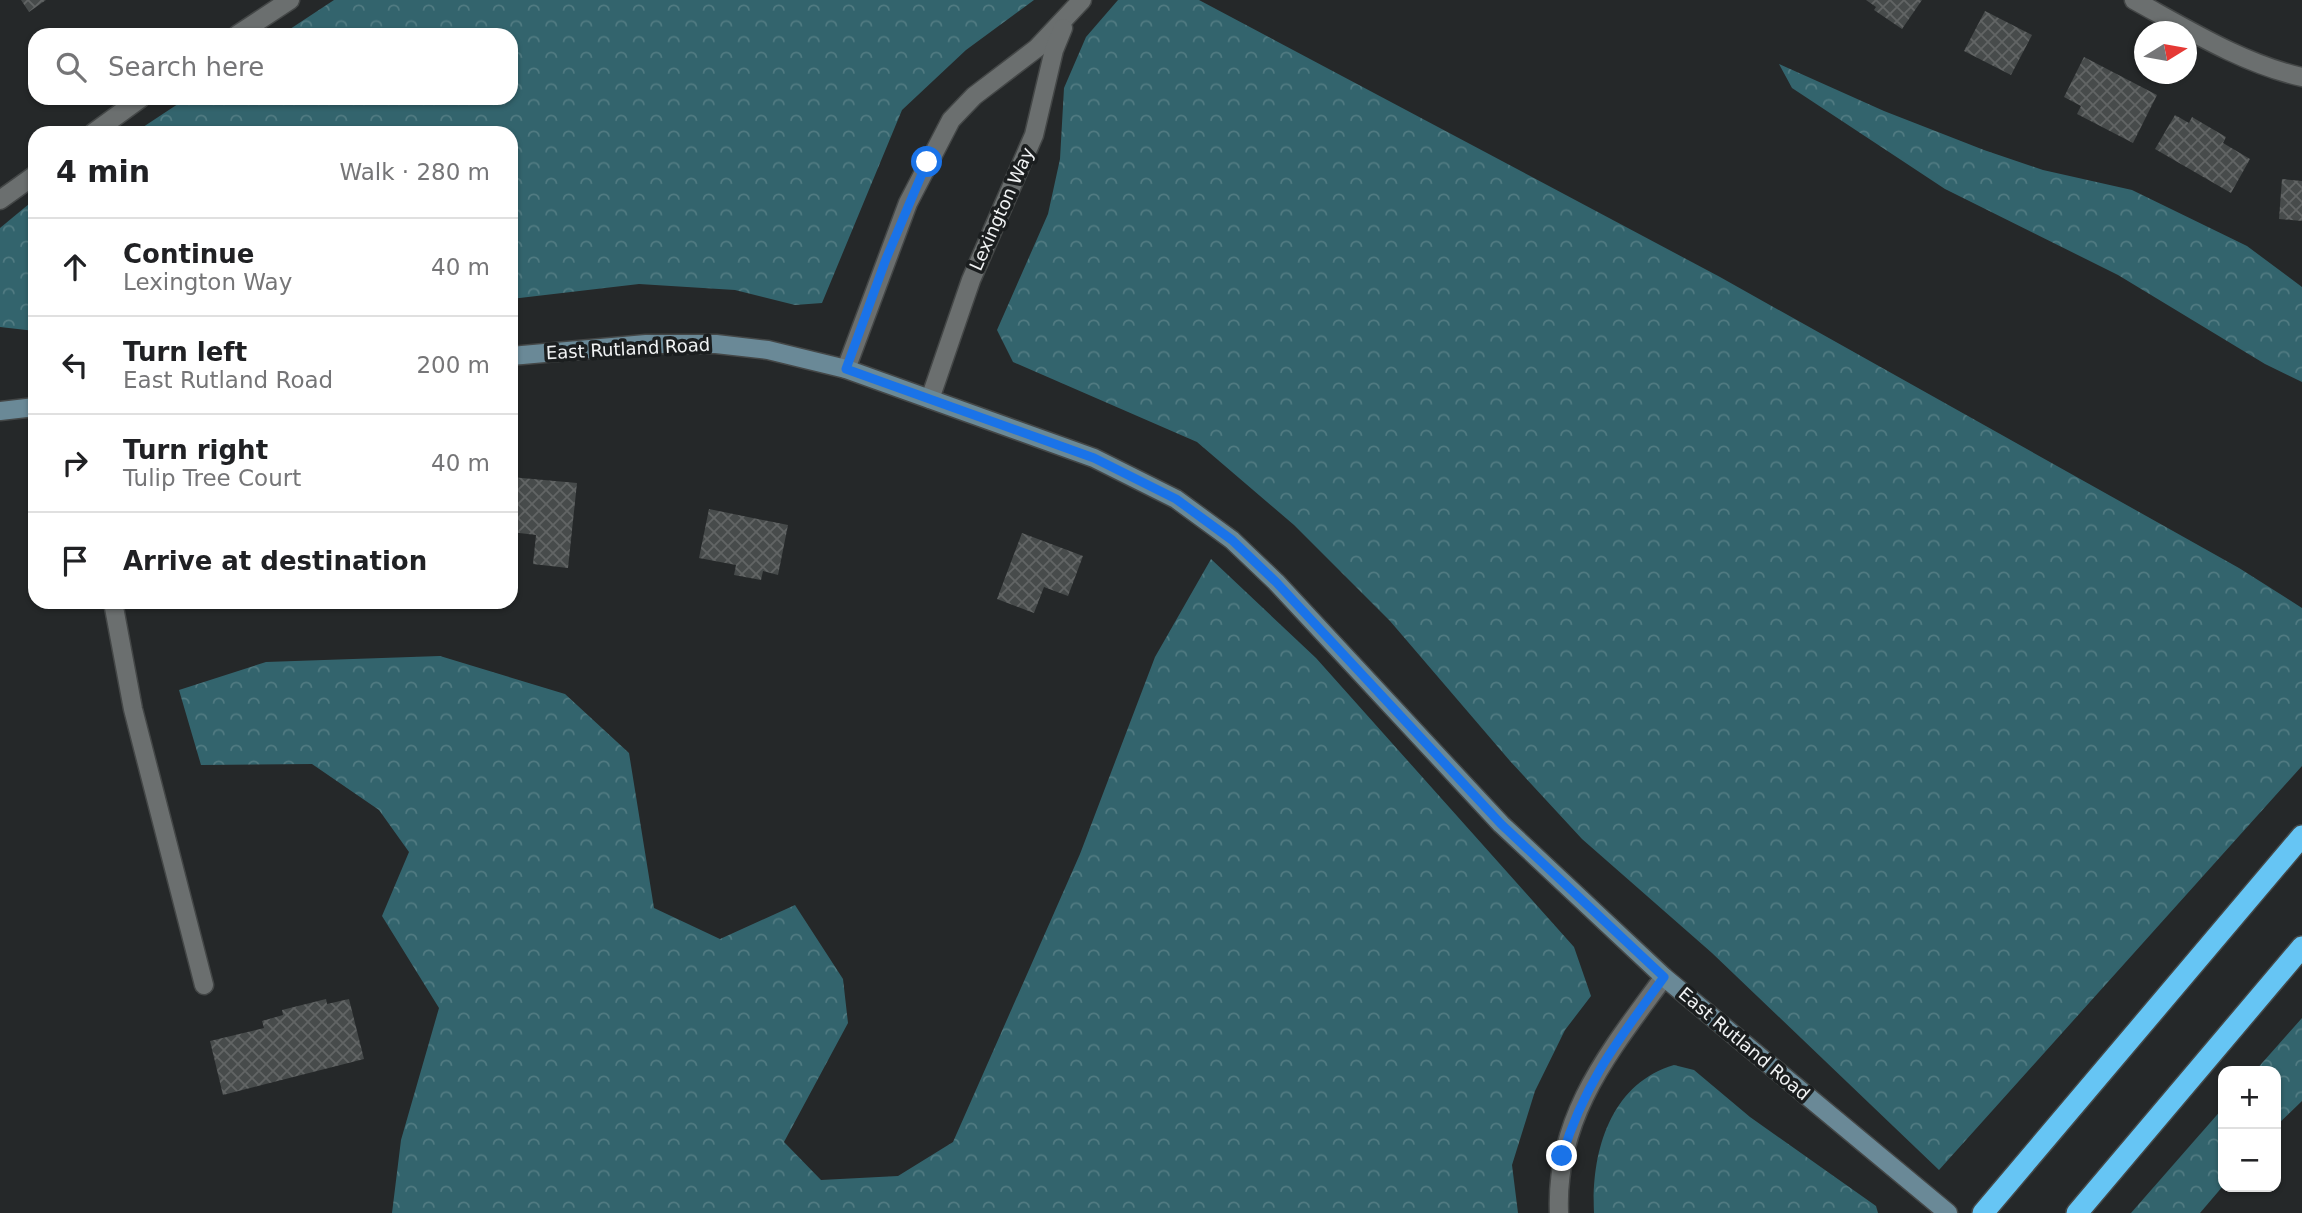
<!DOCTYPE html>
<meta charset="utf-8">
<style>
:root{--surface:#fff;--page:#f6f6f6;--text:#202124;--muted:#757577;--line:#e0e0e0}
body{margin:0;font-family:"DejaVu Sans",sans-serif;background:var(--page);color:var(--text)}
.controls{position:absolute;right:21px;bottom:21px;display:grid;overflow:hidden;border-radius:14px;box-shadow:0 2px 5px #0004}
.controls button{width:63px;height:63px;display:grid;place-items:center;padding:0;border:0;border-bottom:2px solid var(--line);background:var(--surface);color:var(--text);font:35px sans-serif}
.compass{position:absolute;left:2134px;top:21px;width:63px;height:63px;border-radius:50%;background:var(--surface);box-shadow:0 2px 5px #0004;rotate:79deg}
.stop{position:absolute;width:21px;height:21px;margin:-16px;border:5px solid #1a73e8;border-radius:50%;background:#fff}
.stop.end{background:#1a73e8;border-color:#fff;box-shadow:0 2px 7px #0008}
.list{margin:0;padding:0;list-style:none}
h2{display:flex;justify-content:space-between;align-items:center;height:91px;margin:0;padding:0 28px;font-size:30px}
h2 small{font-size:23px;font-weight:400;color:var(--muted)}
.list li{display:grid;grid-template-columns:46px 1fr auto;gap:21px;align-items:center;box-sizing:border-box;height:98px;padding:0 28px;border-top:2px solid var(--line)}
.list b{display:block;font-size:26px;white-space:nowrap}
.list p{margin:0;font-size:23px;white-space:nowrap;color:var(--muted)}
.list em{font-size:23px;font-style:normal;color:var(--muted)}
.icon{flex:none;width:38px;height:38px;fill:none;stroke:currentColor;stroke-width:2;stroke-linecap:round;stroke-linejoin:round}
.map{position:relative;flex:none;width:2302px;height:1213px;overflow:hidden}
.search{position:absolute;background:var(--surface);box-shadow:0 2px 5px #0004;left:28px;top:28px;width:490px;height:77px;display:flex;align-items:center;gap:18px;box-sizing:border-box;padding:0 24px;border-radius:21px;color:var(--muted);font-size:26px}
.panel{position:absolute;background:var(--surface);box-shadow:0 2px 5px #0004;left:28px;top:126px;width:490px;height:483px;border-radius:21px}
.map>svg:first-child{display:block}
.forest{fill:url(#forest-crowns)}
.building{fill:url(#building-cross-hatch)}
.lines{fill:none;stroke-linecap:round;stroke-linejoin:round}
.lane-casing{stroke:#444747;stroke-width:21}
.street-casing{stroke:#444747;stroke-width:21}
.secondary-casing{stroke:#444747;stroke-width:21}
.highway-casing{stroke:#444747;stroke-width:24}
.lane{stroke:#6b6f6f;stroke-width:18}
.street{stroke:#6b6f6f;stroke-width:18}
.secondary{stroke:#6a8997;stroke-width:18}
.highway{stroke:#66c5f4;stroke-width:21}
.route{stroke:#1a73e8;stroke-width:9}
.labels{text-anchor:middle;stroke-width:7;stroke-linejoin:round;paint-order:stroke}
.street-label{font-size:18px;fill:#f0f2f3;stroke:#1b1e1f}
</style>
<div class="map">
<svg width="2302" height="1213" viewBox="0 0 2302 1213">
<defs>
<pattern id="forest-crowns" width="20" height="18" patternUnits="userSpaceOnUse" patternTransform="scale(1.75)"><rect width="20" height="18" fill="#33646d"/><path d="M2 6a3 3 0 1 1 6 0M12 15a3 3 0 1 1 6 0" fill="none" stroke="#517b82"/></pattern>
<pattern id="building-cross-hatch" width="8" height="8" patternUnits="userSpaceOnUse" patternTransform="scale(1.75)"><rect width="8" height="8" fill="#474b4b"/><path d="M0 0l8 8M0 8l8-8" fill="none" stroke="#626565"/></pattern>
</defs>
<rect width="100%" height="100%" fill="#252829"/>
<g class="forest">
<polygon points="334,0 1034,0 966,50 902,110 822,303 795,305 735,290 639,284 511,299 511,133 134,133 187,98 511,98 511,35 281,35"/>
<polygon points="1118,0 1199,0 1720,277 2239,568 2302,608 2302,766 1939,1170 1712,953 1582,839 1510,761 1390,621 1294,525 1197,442 1013,362 997,330 1048,214 1060,159 1064,88 1086,37"/>
<polygon points="1779,64 1884,111 1984,150 2043,170 2132,190 2247,246 2302,287 2302,382 2265,364 2118,275 1945,189 1792,88"/>
<polygon points="35,199 35,331 0,327 0,228"/>
<polygon points="1211,559 1316,658 1574,947 1591,996 1565,1030 1535,1091 1512,1165 1518,1213 392,1213 401,1140 439,1008 382,916 409,852 379,810 312,764 201,765 179,690 266,662 440,656 565,694 629,753 654,908 720,939 795,905 843,979 848,1023 784,1142 821,1180 898,1176 953,1142 1080,854 1155,657"/>
<polygon points="2302,1018 2302,1101 2276,1126 2276,1071 2255,1071"/>
<path d="M1674,1065l20,5 56,47 126,89 2,7h-284c-3,-61 16,-129 80,-148z"/>
<polygon points="2223,1108 2223,1186 2200,1213 2131,1213"/>
</g>
<g class="building">
<polygon points="21,0 46,0 29,12"/>
<polygon points="1866,0 1922,0 1902,29 1874,10 1876,7"/>
<polygon points="1985,11 2032,35 2011,75 1964,51"/>
<polygon points="2084,57 2157,95 2133,143 2077,114 2081,106 2064,97"/>
<polygon points="2175,115 2189,123 2192,117 2226,137 2223,143 2250,159 2231,193 2155,149"/>
<polygon points="2282,179 2302,181 2302,221 2279,219"/>
<polygon points="511,477 577,483 568,568 533,564 536,535 511,532"/>
<polygon points="709,509 788,525 778,575 763,571 761,580 734,575 736,565 699,558"/>
<polygon points="1022,533 1083,556 1068,596 1044,587 1034,613 997,599"/>
<polygon points="326,999 327,1004 349,999 364,1059 223,1095 210,1041 264,1028 262,1021 283,1015 282,1010"/>
</g>
<g class="lines">
<g class="lane-casing">
<polyline id="lane" points="113,602 133,709 204,985"/>
</g>
<g class="street-casing">
<g id="street">
<path d="M2134,0c53,29 109,64 168,77"/>
<polyline points="237,35 290,0"/>
<polyline points="93,133 141,98"/>
<polyline points="0,200 35,175"/>
<polyline points="846,369 908,203 951,120 974,96 1037,48 1082,0"/>
<polyline points="930,399 971,280 1034,135 1054,50 1063,28"/>
<path d="M1559,1213c-4,-97 51,-162 105,-236"/>
</g>
</g>
<g class="secondary-casing">
<g id="secondary">
<polyline points="511,356 646,344 716,344 768,350 846,369 1094,458 1176,499 1232,540 1276,582 1501,824 1664,977 1948,1213"/>
<polyline points="0,411 35,407"/>
</g>
</g>
<g class="highway-casing">
<g id="highway">
<polyline points="1983,1213 2302,836"/>
<polyline points="2077,1213 2302,947"/>
</g>
</g>
<use href="#lane" class="lane"/>
<use href="#street" class="street"/>
<use href="#secondary" class="secondary"/>
<use href="#highway" class="highway"/>
</g>
<g class="lines">
<path class="route" d="M927,162l-41,97 -40,110 248,89 82,41 56,41 44,42 225,242 163,153c-45,62 -79,104 -102,179"/>
</g>
<g class="labels">
<g class="street-label">
<text transform="translate(1002 209) rotate(-66)" y="6">Lexington Way</text>
<text transform="translate(628 349) rotate(-3)" y="6">East Rutland Road</text>
<text transform="translate(1744 1044) rotate(40)" y="6">East Rutland Road</text>
</g>
</g>
</svg>
<div class="controls">
<button>+</button>
<button>−</button>
</div>
<svg class="compass" viewBox="-18 -18 36 36"><path d="M0-13l5 13h-10z" fill="#e53935"/><path d="M0 13l5-13h-10z" fill="#757577"/></svg>
<div class="stop" style="left:927px;top:162px"></div>
<div class="stop end" style="left:1562px;top:1156px"></div>
<div class="search"><svg class="icon" aria-label="search" viewBox="0 0 24 24"><circle cx="10" cy="10" r="6"/><path d="M15 15l6 6"/></svg>Search here</div>
<section class="panel">
<h2>4 min<small>Walk · 280 m</small></h2>
<ul class="list">
<li><svg class="icon" aria-label="ahead" viewBox="0 0 24 24"><path d="M12 20V5M6 11l6-6 6 6"/></svg><div><b>Continue</b><p>Lexington Way</p></div><em>40 m</em></li>
<li><svg class="icon" aria-label="left" viewBox="0 0 24 24"><path d="M17 20v-9H6M10 6l-5 5 5 5"/></svg><div><b>Turn left</b><p>East Rutland Road</p></div><em>200 m</em></li>
<li><svg class="icon" aria-label="right" viewBox="0 0 24 24"><path d="M7 20v-9h11M14 6l5 5-5 5"/></svg><div><b>Turn right</b><p>Tulip Tree Court</p></div><em>40 m</em></li>
<li><svg class="icon" aria-label="arrive" viewBox="0 0 24 24"><path d="M6 21V4h12l-3 4 3 4H6"/></svg><div><b>Arrive at destination</b></div></li>
</ul>
</section>
</div>
